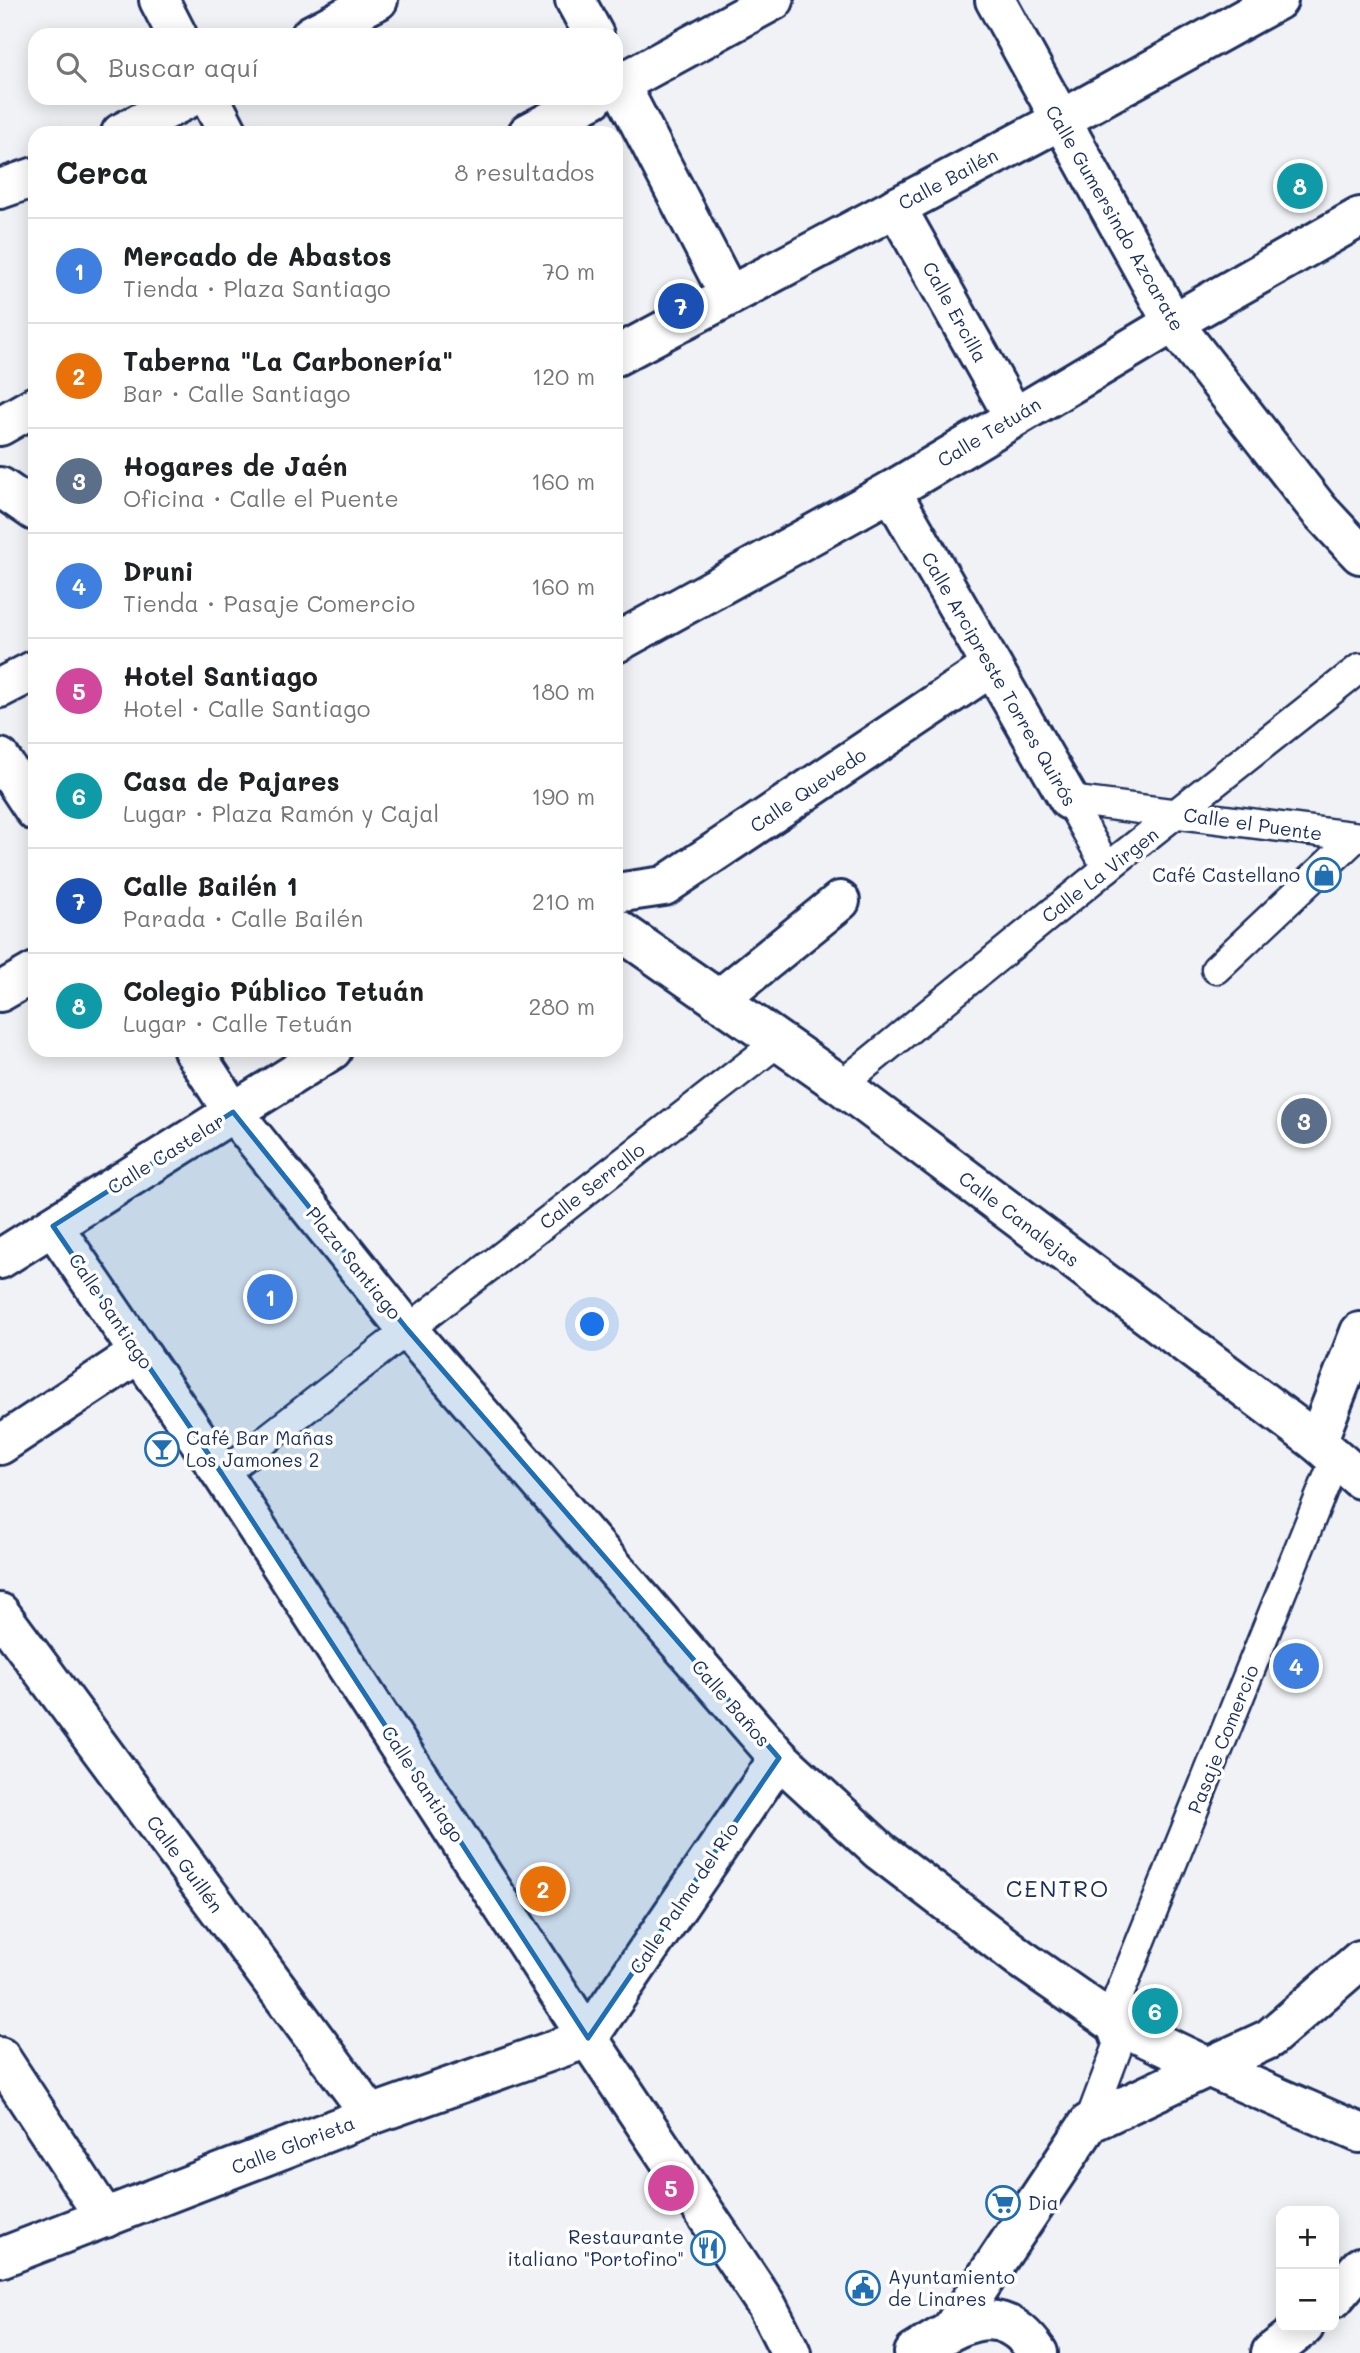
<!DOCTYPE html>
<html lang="es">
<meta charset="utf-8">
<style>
:root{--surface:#fff;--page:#f6f6f6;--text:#202124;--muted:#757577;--line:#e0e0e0;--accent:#1f6fb2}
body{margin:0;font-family:Mali,sans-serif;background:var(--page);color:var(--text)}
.controls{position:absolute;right:21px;bottom:21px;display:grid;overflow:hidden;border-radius:14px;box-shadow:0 4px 18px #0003}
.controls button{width:63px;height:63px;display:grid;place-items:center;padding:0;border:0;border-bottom:2px solid var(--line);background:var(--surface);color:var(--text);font:35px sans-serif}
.you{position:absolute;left:593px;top:1325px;width:24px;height:24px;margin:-18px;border:5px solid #fff;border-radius:50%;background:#1a73e8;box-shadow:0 0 0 10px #1a73e833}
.badge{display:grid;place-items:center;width:46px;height:46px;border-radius:50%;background:var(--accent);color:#fff;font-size:23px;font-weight:700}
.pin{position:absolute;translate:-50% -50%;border:4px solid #fff;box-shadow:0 2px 7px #0006}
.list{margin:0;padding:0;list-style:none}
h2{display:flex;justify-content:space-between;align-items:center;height:91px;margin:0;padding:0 28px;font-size:30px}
h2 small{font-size:23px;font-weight:400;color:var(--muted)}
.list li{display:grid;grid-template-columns:46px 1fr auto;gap:21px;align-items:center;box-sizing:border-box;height:105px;padding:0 28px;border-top:2px solid var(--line)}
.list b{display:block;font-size:26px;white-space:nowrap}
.list p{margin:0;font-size:23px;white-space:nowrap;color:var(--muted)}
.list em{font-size:23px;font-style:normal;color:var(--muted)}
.icon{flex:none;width:38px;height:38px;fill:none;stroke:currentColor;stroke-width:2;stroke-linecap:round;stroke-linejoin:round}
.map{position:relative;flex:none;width:1360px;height:2353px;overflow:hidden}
.search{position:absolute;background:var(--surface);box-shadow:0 4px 18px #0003;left:28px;top:28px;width:595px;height:77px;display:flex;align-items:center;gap:18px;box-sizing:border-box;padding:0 24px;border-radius:21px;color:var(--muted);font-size:26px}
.panel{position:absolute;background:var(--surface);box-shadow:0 4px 18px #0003;left:28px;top:126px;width:595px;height:931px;border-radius:21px}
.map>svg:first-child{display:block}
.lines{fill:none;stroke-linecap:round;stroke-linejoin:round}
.pedestrian-casing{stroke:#1b2f5e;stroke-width:33}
.minor-casing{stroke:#1b2f5e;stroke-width:44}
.tertiary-casing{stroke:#1b2f5e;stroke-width:44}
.secondary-casing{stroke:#1b2f5e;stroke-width:44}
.pedestrian{stroke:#fff;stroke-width:28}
.minor{stroke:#fff;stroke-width:38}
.tertiary{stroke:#fff;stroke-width:38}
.secondary{stroke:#fff;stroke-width:38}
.marked{fill:#1f6fb2;fill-opacity:0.2;stroke:#1f6fb2;stroke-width:5;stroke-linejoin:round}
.labels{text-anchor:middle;stroke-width:7;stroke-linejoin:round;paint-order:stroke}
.street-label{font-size:19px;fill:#1b2f5e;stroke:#fff}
.poi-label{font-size:19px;fill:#1b2f5e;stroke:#fff;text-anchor:start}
.quarter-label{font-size:23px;letter-spacing:2px;fill:#1b2f5e;stroke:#fff}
</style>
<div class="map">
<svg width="1360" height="2353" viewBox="0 0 1360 2353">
<rect width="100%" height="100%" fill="#f1f2f5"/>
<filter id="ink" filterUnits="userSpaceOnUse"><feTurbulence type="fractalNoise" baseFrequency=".0143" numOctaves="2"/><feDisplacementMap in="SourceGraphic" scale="14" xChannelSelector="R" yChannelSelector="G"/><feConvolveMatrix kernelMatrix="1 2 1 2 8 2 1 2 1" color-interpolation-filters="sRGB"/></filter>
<g filter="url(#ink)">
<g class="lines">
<g class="pedestrian-casing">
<g id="pedestrian">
<polyline points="1069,800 1360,837"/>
<polyline points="1069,800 1107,868"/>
<polyline points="1216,969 1355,838"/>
<polyline points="841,1085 1107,868 1360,668"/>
<polyline points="222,1474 778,1042"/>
<polyline points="1089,2123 1118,2046 1109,2020 1336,1457"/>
</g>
</g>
<g class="minor-casing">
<g id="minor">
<polyline points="159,0 177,35"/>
<polyline points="575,0 594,35"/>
<polyline points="616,77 729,295"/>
<polyline points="616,86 774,0"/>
<polyline points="210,98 228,133"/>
<polyline points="528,133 594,98"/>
<polyline points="896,207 1014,417"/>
<polyline points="616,356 1059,121 1278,0"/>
<polyline points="0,426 35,406"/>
<polyline points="0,487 35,511"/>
<polyline points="891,491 1069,800"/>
<polyline points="0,688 35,670"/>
<polyline points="0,758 35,811"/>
<polyline points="616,893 664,886 991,667"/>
<polyline points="616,928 841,1085 1317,1442 1360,1479"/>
<polyline points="718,1000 840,901"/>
<polyline points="193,1050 233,1112 407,1329 779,1758 880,1851 1020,1958 1109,2020 1208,2067 1269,2039 1360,1960"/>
<polyline points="53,1226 222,1474 588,2038 767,2306 791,2353"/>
<polyline points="0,1259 332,1050"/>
<polyline points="1317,1442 1360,1332"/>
<polyline points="0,1445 139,1353"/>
<polyline points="0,1613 371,2115"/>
<polyline points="588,2038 779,1758"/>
<polyline points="0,2057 105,2218"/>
<polyline points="0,2258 371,2115 588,2038"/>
<polyline points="1334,2298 1360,2267"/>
<polyline points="1271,2353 1304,2327"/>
</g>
</g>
<g class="tertiary-casing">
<g id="tertiary">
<polyline points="995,0 1173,323 1319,510 1360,554"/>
<polyline points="616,643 891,491 1173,323 1360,217"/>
<polyline points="0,992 35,972"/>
<polyline points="951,2330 1089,2123 1208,2067 1360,2133"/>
</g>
</g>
<g class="secondary-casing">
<g id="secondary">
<polyline points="311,35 378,0"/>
<polyline points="121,133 189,98"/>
<polyline points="0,189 35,177"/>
<path d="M914,2353c45,-28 85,-57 124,0"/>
</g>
</g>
<use href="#pedestrian" class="pedestrian"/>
<use href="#minor" class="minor"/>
<use href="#tertiary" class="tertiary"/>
<use href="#secondary" class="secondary"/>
</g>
</g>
<path class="marked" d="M233,1112l174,217 372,429 -191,280 -366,-564 -169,-248z"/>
<defs>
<g id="shop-ring" transform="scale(1.75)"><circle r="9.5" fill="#fff" stroke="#1f6fb2" stroke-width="1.5"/><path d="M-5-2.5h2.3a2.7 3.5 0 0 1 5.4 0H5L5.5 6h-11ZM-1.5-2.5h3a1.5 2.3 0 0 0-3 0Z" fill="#1f6fb2"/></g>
<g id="bar-ring" transform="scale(1.75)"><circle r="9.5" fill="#fff" stroke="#1f6fb2" stroke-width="1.5"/><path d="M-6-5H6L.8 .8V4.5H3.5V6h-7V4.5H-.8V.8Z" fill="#1f6fb2"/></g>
<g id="supermarket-ring" transform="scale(1.75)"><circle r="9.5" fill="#fff" stroke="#1f6fb2" stroke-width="1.5"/><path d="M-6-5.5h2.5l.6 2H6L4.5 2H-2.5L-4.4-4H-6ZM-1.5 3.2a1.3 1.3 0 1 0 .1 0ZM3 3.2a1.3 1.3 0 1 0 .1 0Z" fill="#1f6fb2"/></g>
<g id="restaurant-ring" transform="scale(1.75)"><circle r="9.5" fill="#fff" stroke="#1f6fb2" stroke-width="1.5"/><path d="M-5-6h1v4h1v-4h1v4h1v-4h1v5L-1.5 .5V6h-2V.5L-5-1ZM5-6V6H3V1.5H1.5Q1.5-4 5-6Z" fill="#1f6fb2"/></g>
<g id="civic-ring" transform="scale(1.75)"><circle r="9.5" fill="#fff" stroke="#1f6fb2" stroke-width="1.5"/><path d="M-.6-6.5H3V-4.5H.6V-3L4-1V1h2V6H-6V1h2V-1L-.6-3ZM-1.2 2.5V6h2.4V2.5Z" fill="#1f6fb2"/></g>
</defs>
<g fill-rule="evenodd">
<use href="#shop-ring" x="1324" y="875"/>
<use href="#bar-ring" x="162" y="1449"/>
<use href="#supermarket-ring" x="1003" y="2203"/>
<use href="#restaurant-ring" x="708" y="2248"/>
<use href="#civic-ring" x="863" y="2288"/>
</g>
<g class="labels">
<g class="street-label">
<text transform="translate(948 179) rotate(-28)" y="7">Calle Bailén</text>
<text transform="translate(1115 218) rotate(60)" y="7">Calle Gumersindo Azcarate</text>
<text transform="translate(955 312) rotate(61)" y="7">Calle Ercilla</text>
<text transform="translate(989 432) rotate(-31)" y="7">Calle Tetuán</text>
<text transform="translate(999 679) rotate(60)" y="7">Calle Arcipreste Torres Quirós</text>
<text transform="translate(808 790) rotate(-34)" y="7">Calle Quevedo</text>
<text transform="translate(1253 824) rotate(8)" y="7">Calle el Puente</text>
<text transform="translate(1100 875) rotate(-38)" y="7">Calle La Virgen</text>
<text transform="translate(166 1154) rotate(-32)" y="7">Calle Castelar</text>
<text transform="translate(592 1186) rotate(-38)" y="7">Calle Serrallo</text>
<text transform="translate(1019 1219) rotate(37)" y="7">Calle Canalejas</text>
<text transform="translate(354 1263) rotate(51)" y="7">Plaza Santiago</text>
<text transform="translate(111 1311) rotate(56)" y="7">Calle Santiago</text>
<text transform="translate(731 1703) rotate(49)" y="7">Calle Baños</text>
<text transform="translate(1223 1739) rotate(-68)" y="7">Pasaje Comercio</text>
<text transform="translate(423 1784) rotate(57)" y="7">Calle Santiago</text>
<text transform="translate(185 1864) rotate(54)" y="7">Calle Guillén</text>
<text transform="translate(684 1898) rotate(-56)" y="7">Calle Palma del Río</text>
<text transform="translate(293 2145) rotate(-21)" y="7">Calle Glorieta</text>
</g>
<g class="poi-label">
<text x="1300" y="882" text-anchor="end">Café Castellano</text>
<text x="186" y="1445">Café Bar Mañas<tspan x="186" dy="22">Los Jamones 2</tspan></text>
<text x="1028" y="2210">Dia</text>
<text x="684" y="2244" text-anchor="end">Restaurante<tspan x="684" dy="22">italiano "Portofino"</tspan></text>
<text x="888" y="2284">Ayuntamiento<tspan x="888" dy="22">de Linares</tspan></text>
</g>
<g class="quarter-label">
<text x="1058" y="1897">CENTRO</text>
</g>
</g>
</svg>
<div class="controls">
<button>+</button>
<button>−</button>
</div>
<div class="you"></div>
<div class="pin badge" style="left:270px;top:1297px;background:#3f7fe0">1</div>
<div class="pin badge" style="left:543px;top:1889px;background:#e8710a">2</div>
<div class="pin badge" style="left:1304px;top:1121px;background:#5c6f8a">3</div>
<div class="pin badge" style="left:1296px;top:1666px;background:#3f7fe0">4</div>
<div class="pin badge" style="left:671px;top:2188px;background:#d1479c">5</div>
<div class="pin badge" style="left:1155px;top:2011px;background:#0f9aa8">6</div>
<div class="pin badge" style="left:681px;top:306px;background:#1a4fb4">7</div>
<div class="pin badge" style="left:1300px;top:186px;background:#0f9aa8">8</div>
<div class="search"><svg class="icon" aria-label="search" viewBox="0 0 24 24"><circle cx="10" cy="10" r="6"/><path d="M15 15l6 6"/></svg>Buscar aquí</div>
<section class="panel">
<h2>Cerca<small>8 resultados</small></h2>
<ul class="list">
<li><span class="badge" style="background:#3f7fe0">1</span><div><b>Mercado de Abastos</b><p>Tienda · Plaza Santiago</p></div><em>70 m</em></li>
<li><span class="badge" style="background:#e8710a">2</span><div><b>Taberna &quot;La Carbonería&quot;</b><p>Bar · Calle Santiago</p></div><em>120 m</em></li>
<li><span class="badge" style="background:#5c6f8a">3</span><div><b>Hogares de Jaén</b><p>Oficina · Calle el Puente</p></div><em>160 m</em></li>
<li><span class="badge" style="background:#3f7fe0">4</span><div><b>Druni</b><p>Tienda · Pasaje Comercio</p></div><em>160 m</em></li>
<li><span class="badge" style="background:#d1479c">5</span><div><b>Hotel Santiago</b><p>Hotel · Calle Santiago</p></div><em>180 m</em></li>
<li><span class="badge" style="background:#0f9aa8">6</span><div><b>Casa de Pajares</b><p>Lugar · Plaza Ramón y Cajal</p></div><em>190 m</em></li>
<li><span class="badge" style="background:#1a4fb4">7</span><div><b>Calle Bailén 1</b><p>Parada · Calle Bailén</p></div><em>210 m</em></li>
<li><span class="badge" style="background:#0f9aa8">8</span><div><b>Colegio Público Tetuán</b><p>Lugar · Calle Tetuán</p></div><em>280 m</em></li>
</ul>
</section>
</div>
